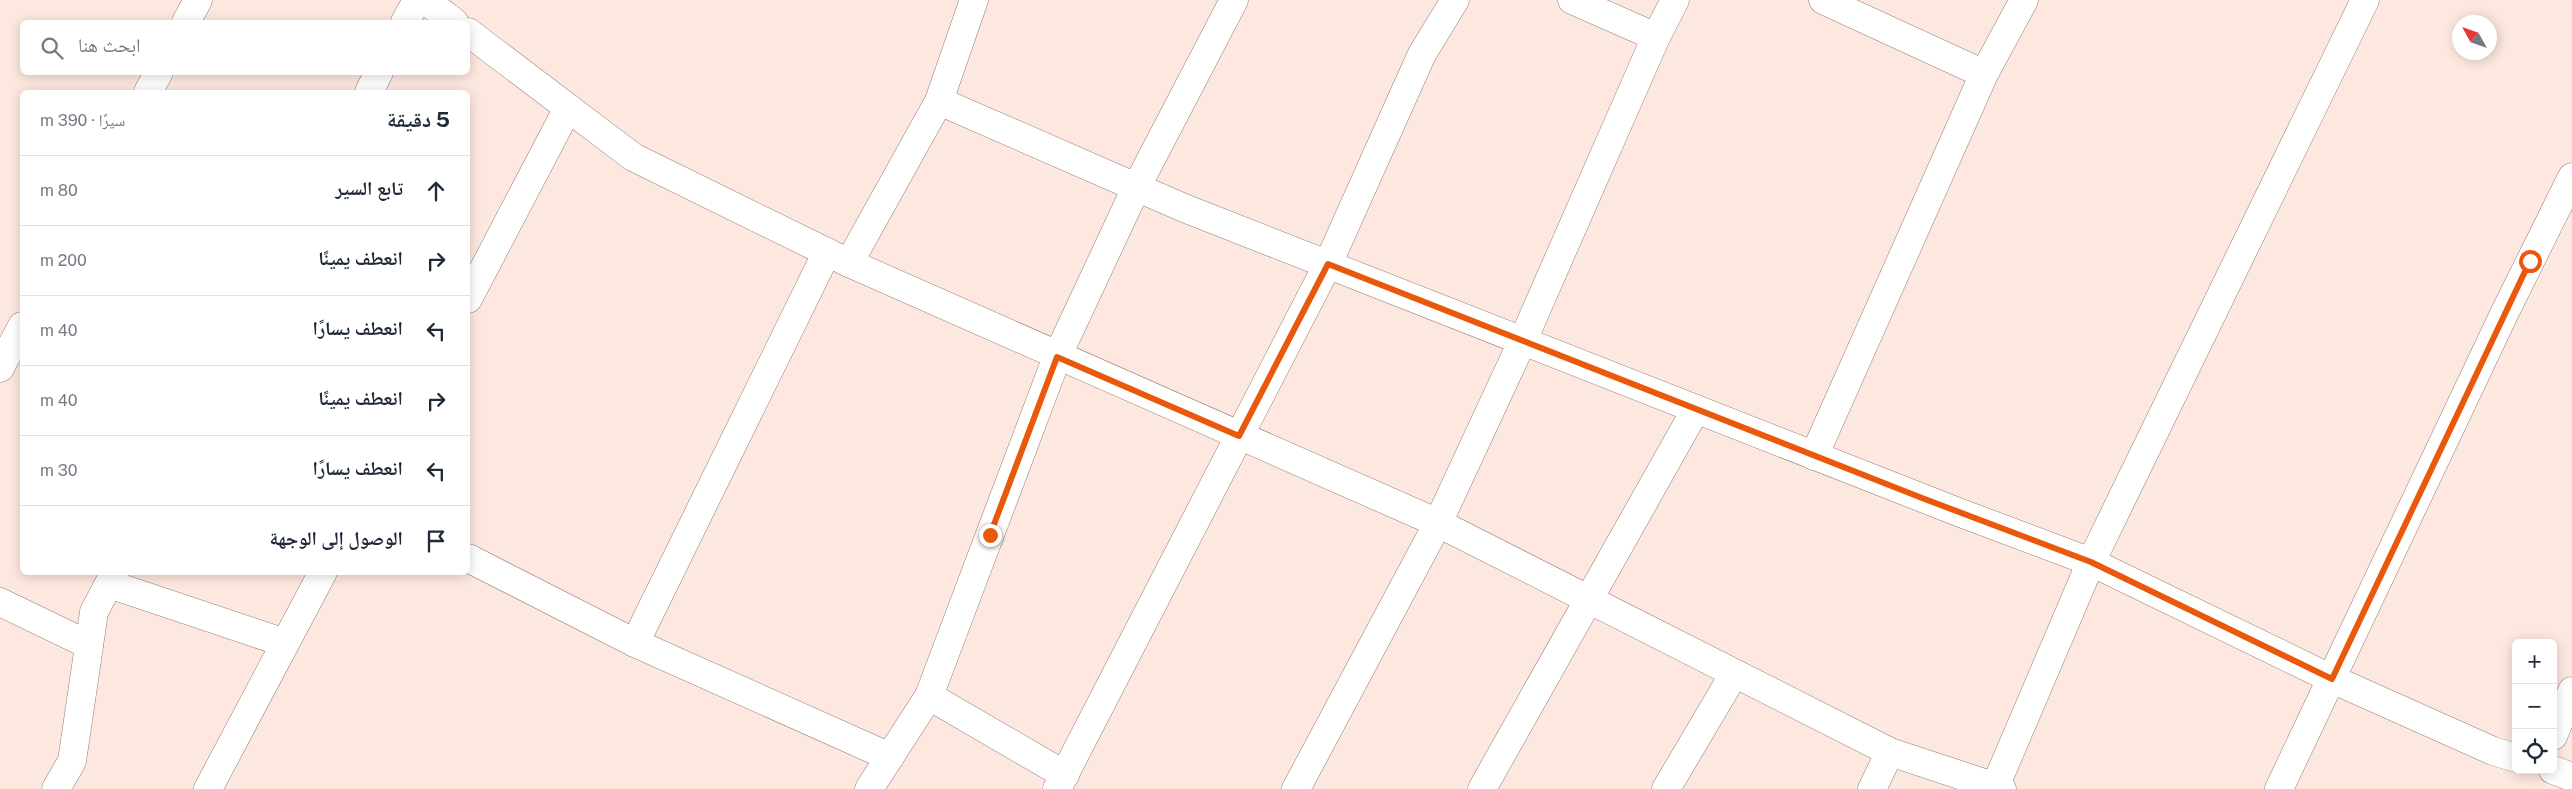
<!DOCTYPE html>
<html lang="ar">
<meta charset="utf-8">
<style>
:root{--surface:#fff;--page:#f2f2f3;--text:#1f2937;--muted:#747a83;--line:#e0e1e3}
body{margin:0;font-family:"Public Sans","Noto Naskh Arabic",sans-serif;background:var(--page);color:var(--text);direction:rtl}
.controls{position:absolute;right:15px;bottom:15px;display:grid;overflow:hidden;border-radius:8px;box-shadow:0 2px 12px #0003}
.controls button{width:45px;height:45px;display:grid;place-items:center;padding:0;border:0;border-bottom:1px solid var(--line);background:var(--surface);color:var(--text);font:25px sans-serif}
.compass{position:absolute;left:2452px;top:15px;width:45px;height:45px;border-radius:50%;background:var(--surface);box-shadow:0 2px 12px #0003;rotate:310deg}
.stop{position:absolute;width:15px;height:15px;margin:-11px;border:4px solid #ea580c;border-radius:50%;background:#fff}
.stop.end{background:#ea580c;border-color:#fff;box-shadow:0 1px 5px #0008}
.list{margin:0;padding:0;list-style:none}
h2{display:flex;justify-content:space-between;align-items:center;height:65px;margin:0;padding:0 20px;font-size:21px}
h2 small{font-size:16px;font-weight:400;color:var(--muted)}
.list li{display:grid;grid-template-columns:32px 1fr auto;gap:15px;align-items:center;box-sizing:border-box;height:70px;padding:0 20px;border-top:1px solid var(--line)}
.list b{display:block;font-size:19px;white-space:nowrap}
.list em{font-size:16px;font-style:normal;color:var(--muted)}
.icon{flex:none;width:28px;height:28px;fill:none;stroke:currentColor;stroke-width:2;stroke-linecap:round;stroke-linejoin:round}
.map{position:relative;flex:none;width:2572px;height:789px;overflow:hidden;direction:ltr}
.search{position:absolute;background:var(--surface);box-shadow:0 2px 12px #0003;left:20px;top:20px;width:450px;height:55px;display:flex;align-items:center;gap:12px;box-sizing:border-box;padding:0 18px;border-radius:8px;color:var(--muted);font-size:19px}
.panel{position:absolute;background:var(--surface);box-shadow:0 2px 12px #0003;left:20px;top:90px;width:450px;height:485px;border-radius:8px;direction:rtl}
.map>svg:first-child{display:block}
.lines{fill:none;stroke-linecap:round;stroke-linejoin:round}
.street-casing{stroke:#947d74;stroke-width:29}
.secondary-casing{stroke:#947d74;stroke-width:29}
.street{stroke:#fff;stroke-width:28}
.secondary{stroke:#fff;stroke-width:28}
.route{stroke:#ea580c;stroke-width:6}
</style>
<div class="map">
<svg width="2572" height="789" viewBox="0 0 2572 789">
<rect width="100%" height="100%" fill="#fde8df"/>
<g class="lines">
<g class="street-casing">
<g id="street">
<polyline points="1572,0 1656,37"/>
<polyline points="1823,0 1984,74"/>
<polyline points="186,22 198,0"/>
<polyline points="405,22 417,0"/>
<polyline points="148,92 159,72"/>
<polyline points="369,92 379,72"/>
<polyline points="939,101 1184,208 1958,512 2091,562 2332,679 2493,751 2516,758"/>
<polyline points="849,263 939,101 974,0"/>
<polyline points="468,299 568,108"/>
<polyline points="0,368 22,326"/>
<polyline points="1814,456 1984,74 2024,0"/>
<polyline points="468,558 635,643 890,757"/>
<polyline points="109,584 285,643"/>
<polyline points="0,602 89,645"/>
<polyline points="635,643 827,252"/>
<polyline points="929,696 1065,775"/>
<polyline points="2553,736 2572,691"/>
<polyline points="2553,770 2572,777"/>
<polyline points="1995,787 2091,562 2365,0"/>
<polyline points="56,789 72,761 94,612 115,572"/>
<polyline points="208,789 323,572"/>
<polyline points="869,789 929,696 1057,357 1136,188 1234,0"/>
<polyline points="1057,789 1328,264 1422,54 1455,0"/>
<polyline points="1296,789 1438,523 1523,340 1656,37 1675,0"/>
<polyline points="1482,789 1696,409"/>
<polyline points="1666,789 1734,674"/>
<polyline points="1872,789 1890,752"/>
<polyline points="2279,789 2505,312 2572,177"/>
</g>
</g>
<g class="secondary-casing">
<g id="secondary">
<polyline points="425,0 454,22"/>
<polyline points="468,32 633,157 849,263 1438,523 1890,752 2002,789"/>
</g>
</g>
<use href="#street" class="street"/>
<use href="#secondary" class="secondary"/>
</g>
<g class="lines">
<polyline class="route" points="990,535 1057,357 1239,436 1328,264 1922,498 2091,562 2332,679 2530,261"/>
</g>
</svg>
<div class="controls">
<button>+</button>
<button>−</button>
<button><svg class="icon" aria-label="locate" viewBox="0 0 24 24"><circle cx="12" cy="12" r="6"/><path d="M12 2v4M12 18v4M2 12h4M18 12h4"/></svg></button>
</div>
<svg class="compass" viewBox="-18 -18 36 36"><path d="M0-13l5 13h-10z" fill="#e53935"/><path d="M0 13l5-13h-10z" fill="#747a83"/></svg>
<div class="stop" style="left:2530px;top:261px"></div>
<div class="stop end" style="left:990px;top:535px"></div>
<div class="search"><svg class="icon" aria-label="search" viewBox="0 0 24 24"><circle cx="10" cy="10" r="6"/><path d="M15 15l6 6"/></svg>ابحث هنا</div>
<section class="panel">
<h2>5 دقيقة<small>سيرًا · 390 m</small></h2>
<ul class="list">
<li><svg class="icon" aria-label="ahead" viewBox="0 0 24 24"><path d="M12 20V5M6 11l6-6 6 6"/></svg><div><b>تابع السير</b></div><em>80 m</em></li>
<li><svg class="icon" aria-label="right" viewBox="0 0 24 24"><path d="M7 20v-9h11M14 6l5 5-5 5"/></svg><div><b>انعطف يمينًا</b></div><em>200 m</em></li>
<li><svg class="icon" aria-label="left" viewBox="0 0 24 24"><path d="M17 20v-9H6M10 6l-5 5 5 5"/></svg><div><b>انعطف يسارًا</b></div><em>40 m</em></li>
<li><svg class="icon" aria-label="right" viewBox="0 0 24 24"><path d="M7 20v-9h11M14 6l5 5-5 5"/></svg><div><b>انعطف يمينًا</b></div><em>40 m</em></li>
<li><svg class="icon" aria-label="left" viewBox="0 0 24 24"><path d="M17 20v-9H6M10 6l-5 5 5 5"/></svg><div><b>انعطف يسارًا</b></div><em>30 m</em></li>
<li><svg class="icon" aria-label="arrive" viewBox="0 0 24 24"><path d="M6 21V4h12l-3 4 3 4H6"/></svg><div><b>الوصول إلى الوجهة</b></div></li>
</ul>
</section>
</div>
